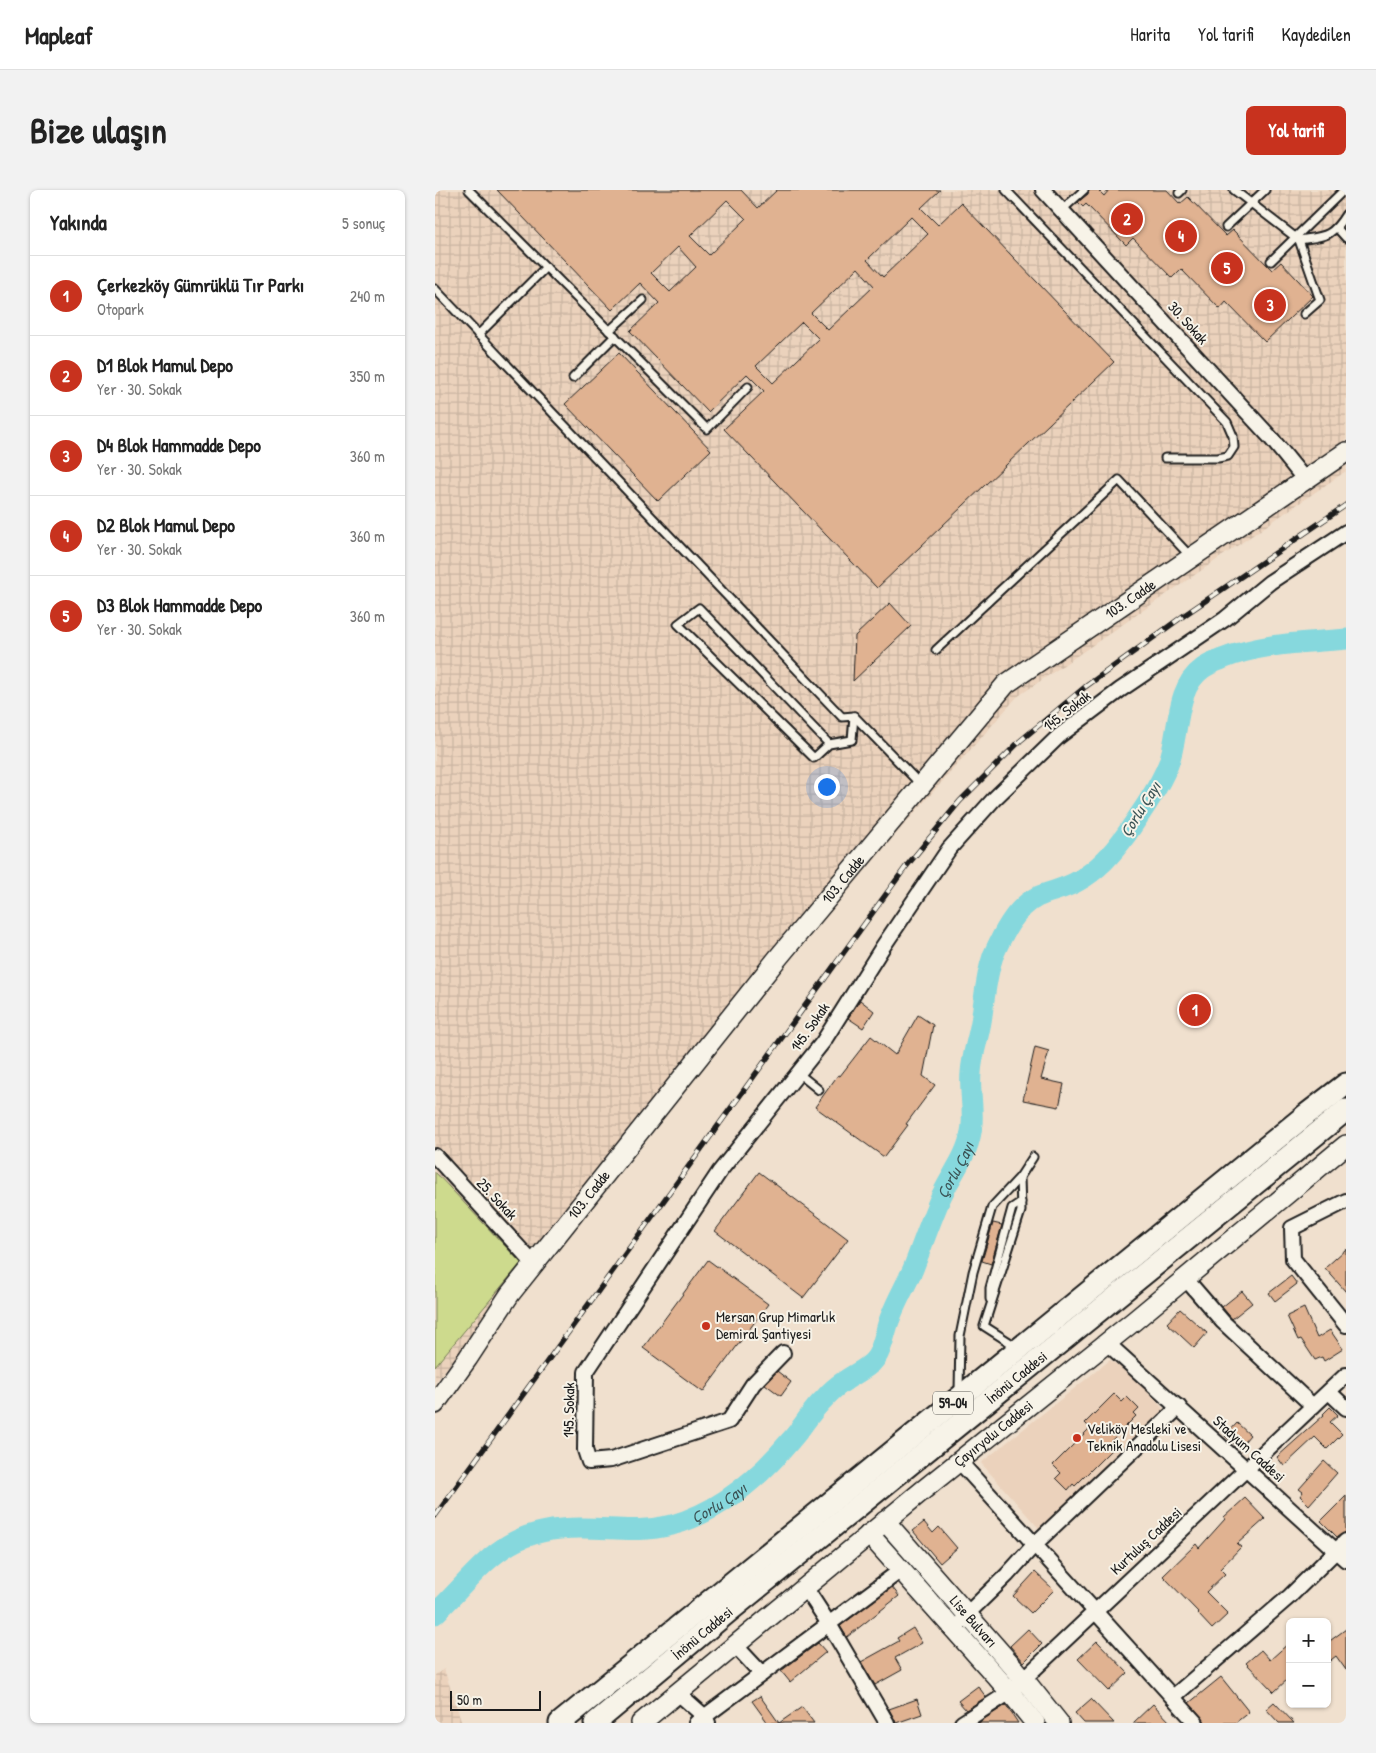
<!DOCTYPE html>
<html lang="tr">
<meta charset="utf-8">
<style>
:root{--surface:#fff;--page:#f2f2f2;--text:#222;--muted:#767676;--line:#e0e0e0;--accent:#c8321e}
body{margin:0;font-family:"Patrick Hand",sans-serif;background:var(--page);color:var(--text)}
.controls{position:absolute;right:15px;bottom:15px;display:grid;overflow:hidden;border-radius:8px;box-shadow:0 1px 4px #0004}
.controls button{width:45px;height:45px;display:grid;place-items:center;padding:0;border:0;border-bottom:1px solid var(--line);background:var(--surface);color:var(--text);font:25px sans-serif}
.scale{position:absolute;left:15px;bottom:12px;width:91px;box-sizing:border-box;padding-left:5px;border:2px solid #1c1c1c;border-top:0;font-size:14px;line-height:18px;white-space:nowrap;color:#1c1c1c;-webkit-text-stroke:4px #f7f3e8;paint-order:stroke}
.you{position:absolute;left:391px;top:596px;width:18px;height:18px;margin:-12px;border:4px solid #fff;border-radius:50%;background:#1a73e8;box-shadow:0 0 0 8px #1a73e833}
.badge{display:grid;place-items:center;width:32px;height:32px;border-radius:50%;background:var(--accent);color:#fff;font-size:16px;font-weight:700}
.pin{position:absolute;translate:-50% -50%;border:2px solid #fff;box-shadow:0 1px 5px #0006}
.list{margin:0;padding:0;list-style:none}
h2{display:flex;justify-content:space-between;align-items:center;height:65px;margin:0;padding:0 20px;font-size:21px}
h2 small{font-size:16px;font-weight:400;color:var(--muted)}
.list li{display:grid;grid-template-columns:32px 1fr auto;gap:15px;align-items:center;box-sizing:border-box;height:80px;padding:0 20px;border-top:1px solid var(--line)}
.list b{display:block;font-size:19px;white-space:nowrap}
.list p{margin:0;font-size:16px;white-space:nowrap;color:var(--muted)}
.list em{font-size:16px;font-style:normal;color:var(--muted)}
.map{position:relative;flex:none;width:911px;height:1533px;overflow:hidden;border-radius:8px}
header{display:flex;align-items:center;gap:30px;box-sizing:border-box;height:70px;padding:0 25px;background:var(--surface);border-bottom:1px solid var(--line)}
header strong{font-size:24px}
nav{display:flex;gap:28px;margin-inline-start:auto;font-size:18px}
.intro{display:flex;align-items:center;justify-content:space-between;box-sizing:border-box;height:120px;padding:0 30px}
h1{margin:0;font-size:35px}
.button{padding:12px 22px;border-radius:8px;background:var(--accent);color:#fff;font-size:18px;font-weight:700}
main{display:flex;gap:30px;padding:0 30px}
aside{flex:1;background:var(--surface);border-radius:8px;box-shadow:0 1px 4px #0004}
.map>svg:first-child{display:block}
.built{fill:#ebd2bc}
.industrial{fill:url(#industrial-grid)}
.green{fill:#cdda8d;stroke:#747b54}
.lines{fill:none;stroke-linecap:round;stroke-linejoin:round}
.river{stroke:#86d8dd;stroke-width:21}
.building{fill:#e0b291;stroke:#1c1c1c;fill-rule:evenodd}
.lane-casing{stroke:#1c1c1c;stroke-width:11}
.street-casing{stroke:#1c1c1c;stroke-width:18}
.secondary-casing{stroke:#1c1c1c;stroke-width:22}
.primary-casing{stroke:#1c1c1c;stroke-width:25}
.lane{stroke:#f7f3e8;stroke-width:7}
.street{stroke:#f7f3e8;stroke-width:14}
.secondary{stroke:#f7f3e8;stroke-width:19}
.primary{stroke:#f7f3e8;stroke-width:21}
.rail-casing{stroke:#1c1c1c;stroke-width:5.5}
.rail{stroke:#f7f3e8;stroke-width:4;stroke-dasharray:11;stroke-linecap:butt}
.poi-dot{fill:#c8321e;stroke:#f7f3e8;stroke-width:2}
.labels{text-anchor:middle;stroke-width:4;stroke-linejoin:round;paint-order:stroke}
.shield{fill:#f7f3e8;stroke:#5e5c59;stroke-width:1}
.shield-label{font-size:14px;font-weight:bold;fill:#1c1c1c}
.street-label{font-size:15px;fill:#1c1c1c;stroke:#f7f3e8}
.poi-label{font-size:15px;fill:#1c1c1c;stroke:#f7f3e8;text-anchor:start}
.water-label{font-size:16px;font-style:italic;fill:#3c5456;stroke:#f7f3e8}
</style>
<header>
<strong>Mapleaf</strong>
<nav><a>Harita</a><a>Yol tarifi</a><a>Kaydedilen</a></nav>
</header>
<div class="intro"><h1>Bize ulaşın</h1><a class="button">Yol tarifi</a></div>
<main>
<aside>
<h2>Yakında<small>5 sonuç</small></h2>
<ul class="list">
<li><span class="badge">1</span><div><b>Çerkezköy Gümrüklü Tır Parkı</b><p>Otopark</p></div><em>240 m</em></li>
<li><span class="badge">2</span><div><b>D1 Blok Mamul Depo</b><p>Yer · 30. Sokak</p></div><em>350 m</em></li>
<li><span class="badge">3</span><div><b>D4 Blok Hammadde Depo</b><p>Yer · 30. Sokak</p></div><em>360 m</em></li>
<li><span class="badge">4</span><div><b>D2 Blok Mamul Depo</b><p>Yer · 30. Sokak</p></div><em>360 m</em></li>
<li><span class="badge">5</span><div><b>D3 Blok Hammadde Depo</b><p>Yer · 30. Sokak</p></div><em>360 m</em></li>
</ul>
</aside>
<div class="map">
<svg width="911" height="1533" viewBox="0 0 911 1533">
<defs>
<pattern id="industrial-grid" width="8" height="8" patternUnits="userSpaceOnUse" patternTransform="scale(1.25)"><rect width="8" height="8" fill="#ebd2bc"/><path d="M0 4h8M4 0v8" fill="none" stroke="#c9b4a1"/></pattern>
</defs>
<rect width="100%" height="100%" fill="#f0e0ce"/>
<filter id="ink" filterUnits="userSpaceOnUse"><feTurbulence type="fractalNoise" baseFrequency=".02" numOctaves="2"/><feDisplacementMap in="SourceGraphic" scale="10" xChannelSelector="R" yChannelSelector="G"/><feConvolveMatrix kernelMatrix="1 2 1 2 8 2 1 2 1" color-interpolation-filters="sRGB"/></filter>
<g filter="url(#ink)">
<polygon class="built" points="675,1170 699,1187 731,1222 608,1343 546,1273"/>
<g class="industrial">
<polygon points="0,0 911,0 911,281 582,507 459,646 0,1192"/>
<polygon points="9,1479 27,1533 0,1533 0,1485"/>
</g>
<polygon class="green" points="0,982 86,1073 0,1176"/>
<g class="lines">
<path class="river" id="s1" d="M0,1424c51,-50 68,-87 148,-86 32,0 56,5 89,-3 47,-13 88,-48 119,-85 12,-13 20,-29 33,-41 6,-7 14,-14 22,-19 10,-7 23,-12 30,-22 8,-12 9,-29 15,-42 6,-16 15,-31 22,-47 9,-23 17,-47 27,-70 10,-23 27,-42 31,-67 4,-19 -2,-39 0,-59 1,-20 9,-39 11,-58 3,-21 4,-39 11,-59 9,-21 22,-48 44,-59 13,-6 28,-8 41,-16 20,-11 34,-27 48,-46 15,-22 32,-46 42,-70 12,-30 6,-76 34,-96 6,-5 13,-7 20,-10 40,-16 81,-16 124,-20"/>
</g>
<g class="building">
<path d="M62,0h244l17,18 19,-18h163l-19,18 17,17 23,-22 153,159 -237,226 -153,-159 40,-38 -17,-17 -39,38 -78,-81 29,-28 -19,-20 -28,27zM292,10l19,19 -37,36 -19,-19zM476,27l17,17 -45,43 -16,-17zM243,57l18,20 -26,25 -19,-19zM423,78l16,18 -46,44 -17,-17zM367,132l17,17 -46,44 -17,-17z"/>
<polygon points="654,0 663,0 669,6 674,0 732,0 745,14 753,7 791,46 798,40 837,80 846,72 878,106 830,152 791,112 785,119 746,79 737,88 698,48 691,55 651,14 648,17 643,12 653,4"/>
<polygon points="184,163 276,260 223,311 130,214"/>
<polygon points="455,413 476,436 418,491 420,446"/>
<polygon points="425,810 439,821 428,838 413,828"/>
<polygon points="483,825 498,835 488,886 500,895 471,934 473,935 449,967 380,917 403,885 405,886 436,846 460,865"/>
<polygon points="600,857 614,861 606,889 629,894 624,917 588,910"/>
<polygon points="324,982 413,1049 368,1108 280,1041"/>
<polygon points="558,1033 567,1035 556,1074 547,1071"/>
<polygon points="911,1059 911,1102 890,1078"/>
<polygon points="273,1070 333,1114 268,1202 208,1158"/>
<polygon points="856,1086 862,1094 840,1111 834,1103"/>
<polygon points="807,1101 817,1113 797,1129 787,1117"/>
<polygon points="869,1118 882,1148 895,1140 908,1159 889,1171 887,1167 880,1170 866,1149 863,1150 852,1126"/>
<polygon points="745,1119 772,1143 759,1158 732,1133"/>
<polygon points="342,1181 356,1192 346,1206 330,1194"/>
<polygon points="679,1204 687,1212 692,1207 704,1219 699,1224 701,1226 676,1251 681,1255 640,1296 638,1294 633,1300 621,1288 626,1283 618,1275 655,1238 650,1233"/>
<polygon points="895,1217 903,1225 895,1232 907,1244 892,1259 880,1247 849,1276 842,1267 889,1225 888,1224"/>
<polygon points="802,1233 815,1245 804,1258 790,1246"/>
<polygon points="889,1271 902,1283 874,1315 865,1306 868,1302 864,1299"/>
<polygon points="911,1306 911,1342 902,1347 886,1331"/>
<polygon points="810,1308 830,1329 802,1354 806,1357 785,1379 790,1384 771,1402 793,1424 777,1439 763,1424 764,1423 728,1386 761,1354 764,1358 790,1329 789,1327"/>
<polygon points="489,1332 498,1343 504,1337 522,1358 505,1373 478,1341"/>
<polygon points="600,1382 619,1400 596,1423 578,1406"/>
<polygon points="457,1397 464,1406 412,1447 405,1436"/>
<polygon points="478,1438 487,1453 460,1468 467,1480 440,1495 426,1472 464,1451 462,1448"/>
<polygon points="593,1439 607,1454 589,1472 575,1456"/>
<polygon points="911,1439 911,1480 901,1466 892,1473 892,1453"/>
<polygon points="662,1451 693,1483 674,1501 643,1469"/>
<polygon points="855,1452 855,1487 839,1502 811,1473 826,1460 835,1470"/>
<polygon points="383,1453 391,1462 355,1492 346,1481"/>
<polygon points="786,1487 814,1522 800,1533 770,1533 767,1527 754,1513"/>
<polygon points="543,1496 551,1507 531,1520 523,1511"/>
<polygon points="325,1506 344,1533 367,1517 379,1533 333,1533 317,1511"/>
<polygon points="482,1509 487,1524 461,1533 454,1519"/>
<polygon points="656,1509 679,1533 649,1533 640,1523"/>
<polygon points="839,1512 859,1533 844,1533 831,1519"/>
<polygon points="718,1514 736,1533 698,1533"/>
<polygon points="571,1515 583,1533 543,1533"/>
</g>
<g class="lines">
<g class="lane-casing">
<g id="lane">
<polyline points="34,0 272,239 313,197"/>
<polyline points="571,0 792,232 798,246 799,257 793,266 783,268 730,268"/>
<path d="M799,0l65,50c26,-4 32,-2 47,-26"/>
<polyline points="744,3 747,0"/>
<polyline points="627,20 649,0"/>
<polyline points="791,37 830,0"/>
<polyline points="902,38 911,48"/>
<polyline points="864,50 885,110 869,124"/>
<polyline points="836,71 909,0"/>
<polyline points="0,99 407,527 419,526 417,550 394,554 379,568 243,434 264,418 394,554"/>
<polyline points="174,141 208,110"/>
<polyline points="43,145 111,77"/>
<polyline points="138,188 180,146"/>
<polyline points="501,460 684,290 755,366"/>
<polyline points="419,526 486,595"/>
<polyline points="363,883 384,900"/>
<polyline points="555,1109 555,1098 577,1018 586,1012"/>
<polyline points="582,1157 549,1136 586,1021 585,987 598,967"/>
<polyline points="524,1201 525,1146 538,1082 557,1017 585,987"/>
</g>
</g>
<g class="street-casing">
<g id="street">
<polyline points="608,0 836,248 870,290"/>
<polyline points="0,966 99,1074"/>
<polyline points="911,1011 857,1038 858,1069 911,1135"/>
<polyline points="750,1088 788,1132 878,1216"/>
<polyline points="672,1153 911,1370"/>
<polyline points="348,1163 318,1194 294,1231 176,1270 154,1272 150,1260 151,1182 285,981 388,852 447,758 514,659 559,609 624,546 685,500 790,429 835,392 911,342"/>
<polyline points="894,1202 911,1218"/>
<polyline points="524,1271 761,1533"/>
<polyline points="370,1397 394,1434 452,1533"/>
<polyline points="527,1431 532,1424 572,1385 600,1354 744,1217"/>
<polyline points="300,1455 327,1484"/>
<polyline points="243,1503 270,1527 273,1533"/>
<polyline points="738,1507 855,1406 911,1351"/>
<polyline points="261,1533 466,1380"/>
<polyline points="527,1533 575,1502 911,1185"/>
</g>
</g>
<g class="secondary-casing">
<g id="secondary">
<path id="s2" d="M0,1214l33,-46 42,-64 267,-335 229,-275 340,-232"/>
<path id="s3" d="M450,1331l138,157 36,45"/>
<polyline points="434,1344 575,1502 600,1533"/>
<path id="s4" d="M206,1533l281,-232 212,-170 212,-176"/>
</g>
</g>
<g class="primary-casing">
<g id="primary">
<polyline points="125,1533 872,924 911,894"/>
<path id="s5" d="M160,1533l133,-111 618,-502"/>
</g>
</g>
<use href="#lane" class="lane"/>
<use href="#street" class="street"/>
<use href="#secondary" class="secondary"/>
<use href="#primary" class="primary"/>
<g class="rail-casing">
<polyline id="rail" points="0,1326 470,678 525,611 585,551 650,497 751,424 911,315"/>
</g>
<use href="#rail" class="rail"/>
</g>
</g>
<g class="poi-dot">
<circle cx="271" cy="1136" r="5"/>
<circle cx="642" cy="1248" r="5"/>
</g>
<g class="labels">
<rect class="shield" x="498" y="1201.5" width="40" height="23" rx="4"/>
<g class="shield-label">
<text x="518" y="1218">59-04</text>
</g>
<g class="street-label">
<text transform="translate(753 133) rotate(48)" y="5">30. Sokak</text>
<text dy="5" stroke="none"><textPath href="#s2" startOffset="1070">103. Cadde</textPath></text>
<text transform="translate(632 521) rotate(-38)" y="5">145. Sokak</text>
<text dy="5" stroke="none"><textPath href="#s2" startOffset="665">103. Cadde</textPath></text>
<text transform="translate(375 837) rotate(-55)" y="5">145. Sokak</text>
<text dy="5" stroke="none"><textPath href="#s2" startOffset="260">103. Cadde</textPath></text>
<text transform="translate(62 1009) rotate(47)" y="5">25. Sokak</text>
<text dy="5" stroke="none"><textPath href="#s5" startOffset="545">İnönü Caddesi</textPath></text>
<text transform="translate(134 1220) rotate(-89)" y="5">145. Sokak</text>
<text dy="5" stroke="none"><textPath href="#s4" startOffset="456">Çayıryolu Caddesi</textPath></text>
<text transform="translate(814 1259) rotate(42)" y="5">Stadyum Caddesi</text>
<text transform="translate(711 1351) rotate(-43)" y="5">Kurtuluş Caddesi</text>
<text dy="5" stroke="none"><textPath href="#s3" startOffset="134">Lise Bulvarı</textPath></text>
<text dy="5" stroke="none"><textPath href="#s5" startOffset="140">İnönü Caddesi</textPath></text>
</g>
<g class="poi-label">
<text x="281" y="1132">Mersan Grup Mimarlık<tspan x="281" dy="17">Demiral Şantiyesi</tspan></text>
<text x="652" y="1244">Veliköy Mesleki ve<tspan x="652" dy="17">Teknik Anadolu Lisesi</tspan></text>
</g>
<g class="water-label">
<text transform="translate(705 619) rotate(-58)" y="6">Çorlu Çayı</text>
<text dy="6" stroke="none"><textPath href="#s1" startOffset="740">Çorlu Çayı</textPath></text>
<text dy="6" stroke="none"><textPath href="#s1" startOffset="320">Çorlu Çayı</textPath></text>
</g>
</g>
</svg>
<div class="controls">
<button>+</button>
<button>−</button>
</div>
<div class="scale">50 m</div>
<div class="you"></div>
<div class="pin badge" style="left:760px;top:820px">1</div>
<div class="pin badge" style="left:692px;top:29px">2</div>
<div class="pin badge" style="left:835px;top:115px">3</div>
<div class="pin badge" style="left:746px;top:46px">4</div>
<div class="pin badge" style="left:792px;top:78px">5</div>
</div>
</main>
